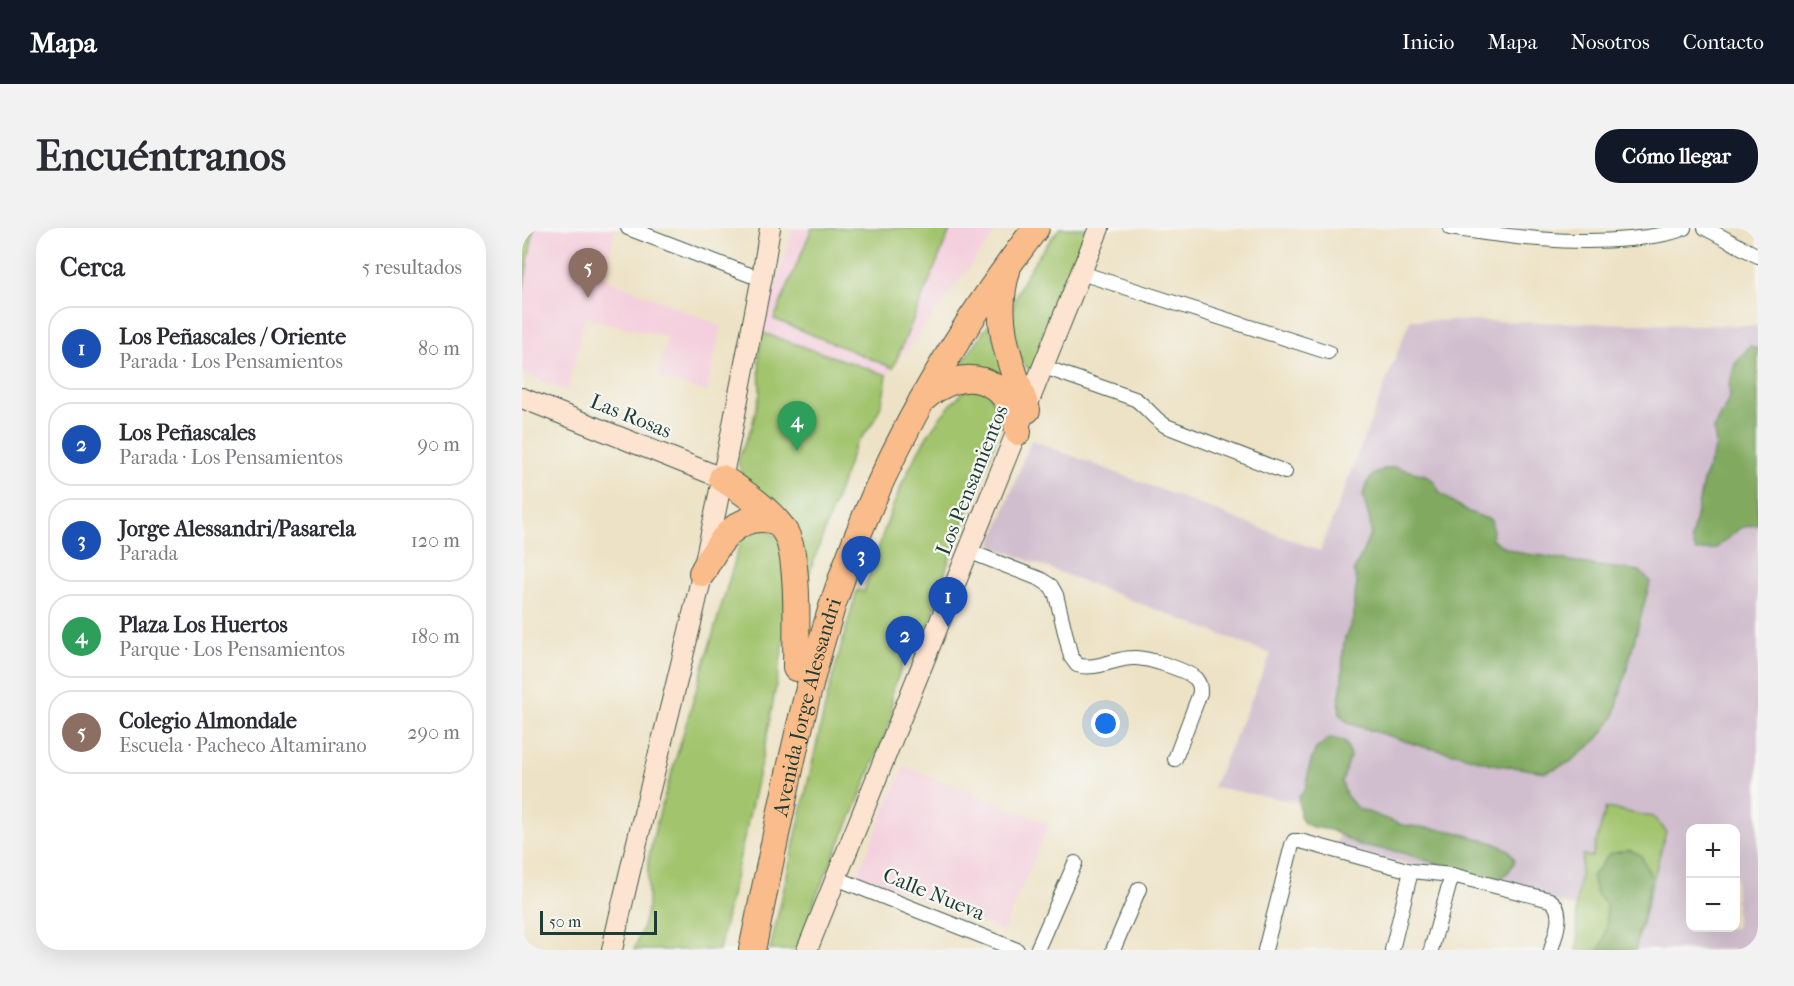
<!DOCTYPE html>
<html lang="es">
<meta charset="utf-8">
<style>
:root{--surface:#fff;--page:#f2f2f3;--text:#2b2b33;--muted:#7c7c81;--line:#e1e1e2;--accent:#111827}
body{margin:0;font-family:"IM FELL French Canon",serif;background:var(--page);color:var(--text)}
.controls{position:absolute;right:18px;bottom:18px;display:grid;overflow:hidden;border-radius:12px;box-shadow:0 6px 24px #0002}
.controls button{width:54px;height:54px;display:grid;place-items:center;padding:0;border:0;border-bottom:2px solid var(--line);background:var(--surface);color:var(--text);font:30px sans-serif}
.scale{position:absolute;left:18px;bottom:15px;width:117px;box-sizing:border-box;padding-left:6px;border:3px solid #1f3d34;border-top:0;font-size:16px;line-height:21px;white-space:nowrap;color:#1f3d34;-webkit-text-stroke:4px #f6f6f2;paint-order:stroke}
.you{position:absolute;left:584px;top:496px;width:21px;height:21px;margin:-15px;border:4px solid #fff;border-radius:50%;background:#1a73e8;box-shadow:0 0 0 9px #1a73e833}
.badge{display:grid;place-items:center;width:39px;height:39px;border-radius:50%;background:var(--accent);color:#fff;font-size:20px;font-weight:700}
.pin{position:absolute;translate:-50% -50px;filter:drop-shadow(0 2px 3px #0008)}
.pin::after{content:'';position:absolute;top:32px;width:21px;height:18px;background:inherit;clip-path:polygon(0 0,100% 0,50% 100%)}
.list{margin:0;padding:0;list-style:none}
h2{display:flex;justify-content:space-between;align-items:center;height:78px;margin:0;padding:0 24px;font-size:26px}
h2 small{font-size:20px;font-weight:400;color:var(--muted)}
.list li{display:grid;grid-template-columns:39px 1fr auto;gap:18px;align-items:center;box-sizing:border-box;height:84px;margin:0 12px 12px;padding:0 12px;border:2px solid var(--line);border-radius:24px}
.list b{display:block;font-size:22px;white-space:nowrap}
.list p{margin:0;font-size:20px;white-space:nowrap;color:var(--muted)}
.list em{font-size:20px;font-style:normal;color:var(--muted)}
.map{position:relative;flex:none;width:1236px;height:722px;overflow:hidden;border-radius:24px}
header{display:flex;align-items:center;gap:36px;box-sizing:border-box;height:84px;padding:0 30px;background:var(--accent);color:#fff}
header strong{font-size:28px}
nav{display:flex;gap:33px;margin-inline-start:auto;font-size:21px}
.intro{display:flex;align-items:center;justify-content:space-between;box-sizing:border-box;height:144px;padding:0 36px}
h1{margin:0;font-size:42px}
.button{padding:15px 27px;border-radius:24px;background:var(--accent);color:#fff;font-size:21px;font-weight:700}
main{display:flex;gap:36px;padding:0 36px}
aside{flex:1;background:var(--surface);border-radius:24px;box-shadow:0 6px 24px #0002}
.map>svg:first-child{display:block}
.built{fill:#f4cfdd}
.industrial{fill:#d0bdcd;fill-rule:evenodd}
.green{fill:#a2c46d;stroke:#608050;stroke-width:1.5}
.forest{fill:#81aa60;stroke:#50744a;stroke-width:1.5}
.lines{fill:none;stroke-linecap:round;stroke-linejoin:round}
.street-casing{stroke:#3e564a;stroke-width:16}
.secondary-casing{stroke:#3e564a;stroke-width:22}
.highway-casing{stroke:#3e564a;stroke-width:28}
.street{stroke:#fff;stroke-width:14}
.secondary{stroke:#fde4d0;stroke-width:20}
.highway{stroke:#f9bc8a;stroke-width:26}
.labels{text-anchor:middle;stroke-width:4.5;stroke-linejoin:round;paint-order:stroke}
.street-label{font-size:21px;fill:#1f3d34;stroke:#f6f6f2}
</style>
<header>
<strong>Mapa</strong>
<nav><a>Inicio</a><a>Mapa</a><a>Nosotros</a><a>Contacto</a></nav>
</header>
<div class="intro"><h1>Encuéntranos</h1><a class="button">Cómo llegar</a></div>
<main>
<aside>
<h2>Cerca<small>5 resultados</small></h2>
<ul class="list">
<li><span class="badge" style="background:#1a4fb4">1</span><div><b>Los Peñascales / Oriente</b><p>Parada · Los Pensamientos</p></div><em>80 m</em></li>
<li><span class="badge" style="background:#1a4fb4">2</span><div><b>Los Peñascales</b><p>Parada · Los Pensamientos</p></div><em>90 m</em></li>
<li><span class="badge" style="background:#1a4fb4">3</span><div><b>Jorge Alessandri/Pasarela</b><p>Parada</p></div><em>120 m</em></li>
<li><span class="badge" style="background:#2e9e5b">4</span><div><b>Plaza Los Huertos</b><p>Parque · Los Pensamientos</p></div><em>180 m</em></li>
<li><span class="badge" style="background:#8d6e63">5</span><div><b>Colegio Almondale</b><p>Escuela · Pacheco Altamirano</p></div><em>290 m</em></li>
</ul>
</aside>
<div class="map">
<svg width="1236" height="722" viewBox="0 0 1236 722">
<rect width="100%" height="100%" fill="#f6f6f2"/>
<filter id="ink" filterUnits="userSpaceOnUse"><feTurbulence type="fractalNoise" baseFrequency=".0167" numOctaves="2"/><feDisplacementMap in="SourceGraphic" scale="12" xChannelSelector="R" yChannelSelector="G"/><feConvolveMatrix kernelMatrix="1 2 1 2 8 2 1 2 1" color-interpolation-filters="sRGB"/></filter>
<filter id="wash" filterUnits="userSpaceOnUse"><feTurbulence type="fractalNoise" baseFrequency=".008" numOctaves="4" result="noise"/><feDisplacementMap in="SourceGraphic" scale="24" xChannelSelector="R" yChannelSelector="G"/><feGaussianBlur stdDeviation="1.35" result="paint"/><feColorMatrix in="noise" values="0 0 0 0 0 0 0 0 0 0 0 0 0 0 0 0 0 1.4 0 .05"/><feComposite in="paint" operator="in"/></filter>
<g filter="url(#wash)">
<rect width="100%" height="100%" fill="#ede2c5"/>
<g class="built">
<polygon points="0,0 93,0 83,50 199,98 185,164 136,149 146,109 63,90 45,163 0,145"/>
<polygon points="270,0 477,0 365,147 241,105"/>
<polygon points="382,538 527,596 481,703 336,645"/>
</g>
<path class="industrial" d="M888,92l348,6v624h-182l2,-9 -2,-34 -240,-61 3,-13 -24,-6 5,-21 -107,-19 58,-133 -280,-108 40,-106 289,111zM1168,600h46v100h-46z"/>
<g class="green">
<polygon points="0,0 12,0 0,67"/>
<polygon points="290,0 429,0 371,140 252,91"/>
<path d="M538,0h27l-53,139 -5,2c-8,-5 -9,-16 -12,-25 -3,-13 -6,-27 -3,-41 7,-27 29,-54 46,-75z"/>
<polygon points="467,96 486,152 434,144"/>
<path d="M241,105l124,42c-4,31 -10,47 -32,70l-47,132 -6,-35 -56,-59 -7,-18v-8l13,-31 8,-33 -1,-40z"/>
<path d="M445,161l21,1 11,24 -6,32 -46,120 -17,57 -28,43 -10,26v25l-38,94 -37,83 -20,56h-27l58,-256 29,-104 7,2c21,-67 48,-157 103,-203z"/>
<polygon points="236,298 260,311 265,395 245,508 197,722 112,722 121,699 126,678 126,633 134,597 219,312 223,307"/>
<polygon points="1084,580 1131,589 1144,603 1113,722 1054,722 1056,713 1054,679 1061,627 1070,629"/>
</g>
<g class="forest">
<polygon points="1228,118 1236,121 1236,296 1218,300 1193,321 1174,323 1169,312 1181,254 1194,218 1192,202 1208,169 1207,158 1213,136"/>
<polygon points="873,239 906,248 913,255 918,265 944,283 969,292 971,302 969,311 984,320 1003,326 1022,328 1075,338 1118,343 1128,354 1092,489 1076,511 1048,534 1024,544 970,536 937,526 902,519 826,495 818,487 817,473 820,456 821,423 823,410 832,389 832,372 835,356 832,343 849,305 848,293 841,268 844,256 851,247 862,241"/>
<path d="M808,510l14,3 4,6 2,10 -8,25 4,13 11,13 45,17 50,6 42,12 15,7 6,10c-4,12 -13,19 -25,20l-91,-28 -40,-7 -28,-15 -19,-3 -9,-5 -3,-6 -1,-19 7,-10 4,-23 6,-15z"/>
<path d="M1107,622l12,5 10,21 -7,38 -7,21 -1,15h-37c8,-14 8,-30 7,-46l-10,-11 -4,-16 17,-23z"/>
</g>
</g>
<g filter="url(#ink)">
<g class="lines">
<g class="street-casing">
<g id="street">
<polyline points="106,0 228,47"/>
<path d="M928,0c61,9 118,17 180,11 18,-2 38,-4 54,-11"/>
<polyline points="1183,0 1236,28"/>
<polyline points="559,45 806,124"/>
<path d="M522,139l91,32c12,8 19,20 31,27l119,46"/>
<path d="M446,323l72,28 11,7 5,9 15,62 6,8c18,6 38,-7 56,-7 13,-1 54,12 63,21 4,5 4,8 4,14l-25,66"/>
<polyline points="314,650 495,722"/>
<polyline points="515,722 553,635"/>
<polyline points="591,722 617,661"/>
<path d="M743,722l27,-105 2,-4h6l111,30 41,4 98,25c16,11 5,35 1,50"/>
<polyline points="870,722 889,643"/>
<polyline points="909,722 930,647"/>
</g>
</g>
<g class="secondary-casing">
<g id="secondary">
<polyline points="0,170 200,250"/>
<path d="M90,722c27,-126 62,-249 90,-375 22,-99 40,-199 60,-298l8,-49"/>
<polyline points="285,722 577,0"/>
</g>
</g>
<g class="highway-casing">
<g id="highway">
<path d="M485,43c-15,49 3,92 20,139"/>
<path d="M400,172c40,-37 88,-25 96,32"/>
<path d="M200,250c20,13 50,33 63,54 15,25 11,105 11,136"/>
<path d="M180,345c15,-29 35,-63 73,-52"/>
<path id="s1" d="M230,722c22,-103 41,-208 70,-310 43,-151 118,-288 214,-412"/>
</g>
</g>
<use href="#street" class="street"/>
<use href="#secondary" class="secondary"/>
<use href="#highway" class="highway"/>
</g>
</g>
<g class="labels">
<g class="street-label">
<text transform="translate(109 188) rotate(22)" y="7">Las Rosas</text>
<text transform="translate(450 252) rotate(-68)" y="7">Los Pensamientos</text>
<text dy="7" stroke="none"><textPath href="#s1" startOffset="249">Avenida Jorge Alessandri</textPath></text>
<text transform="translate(412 666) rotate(22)" y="7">Calle Nueva</text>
</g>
</g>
</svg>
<div class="controls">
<button>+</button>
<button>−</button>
</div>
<div class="scale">50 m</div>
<div class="you"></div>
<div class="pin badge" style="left:426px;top:399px;background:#1a4fb4">1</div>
<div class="pin badge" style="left:383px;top:438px;background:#1a4fb4">2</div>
<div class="pin badge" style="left:339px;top:358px;background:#1a4fb4">3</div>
<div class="pin badge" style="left:275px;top:223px;background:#2e9e5b">4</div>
<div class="pin badge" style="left:66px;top:70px;background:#8d6e63">5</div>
</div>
</main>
